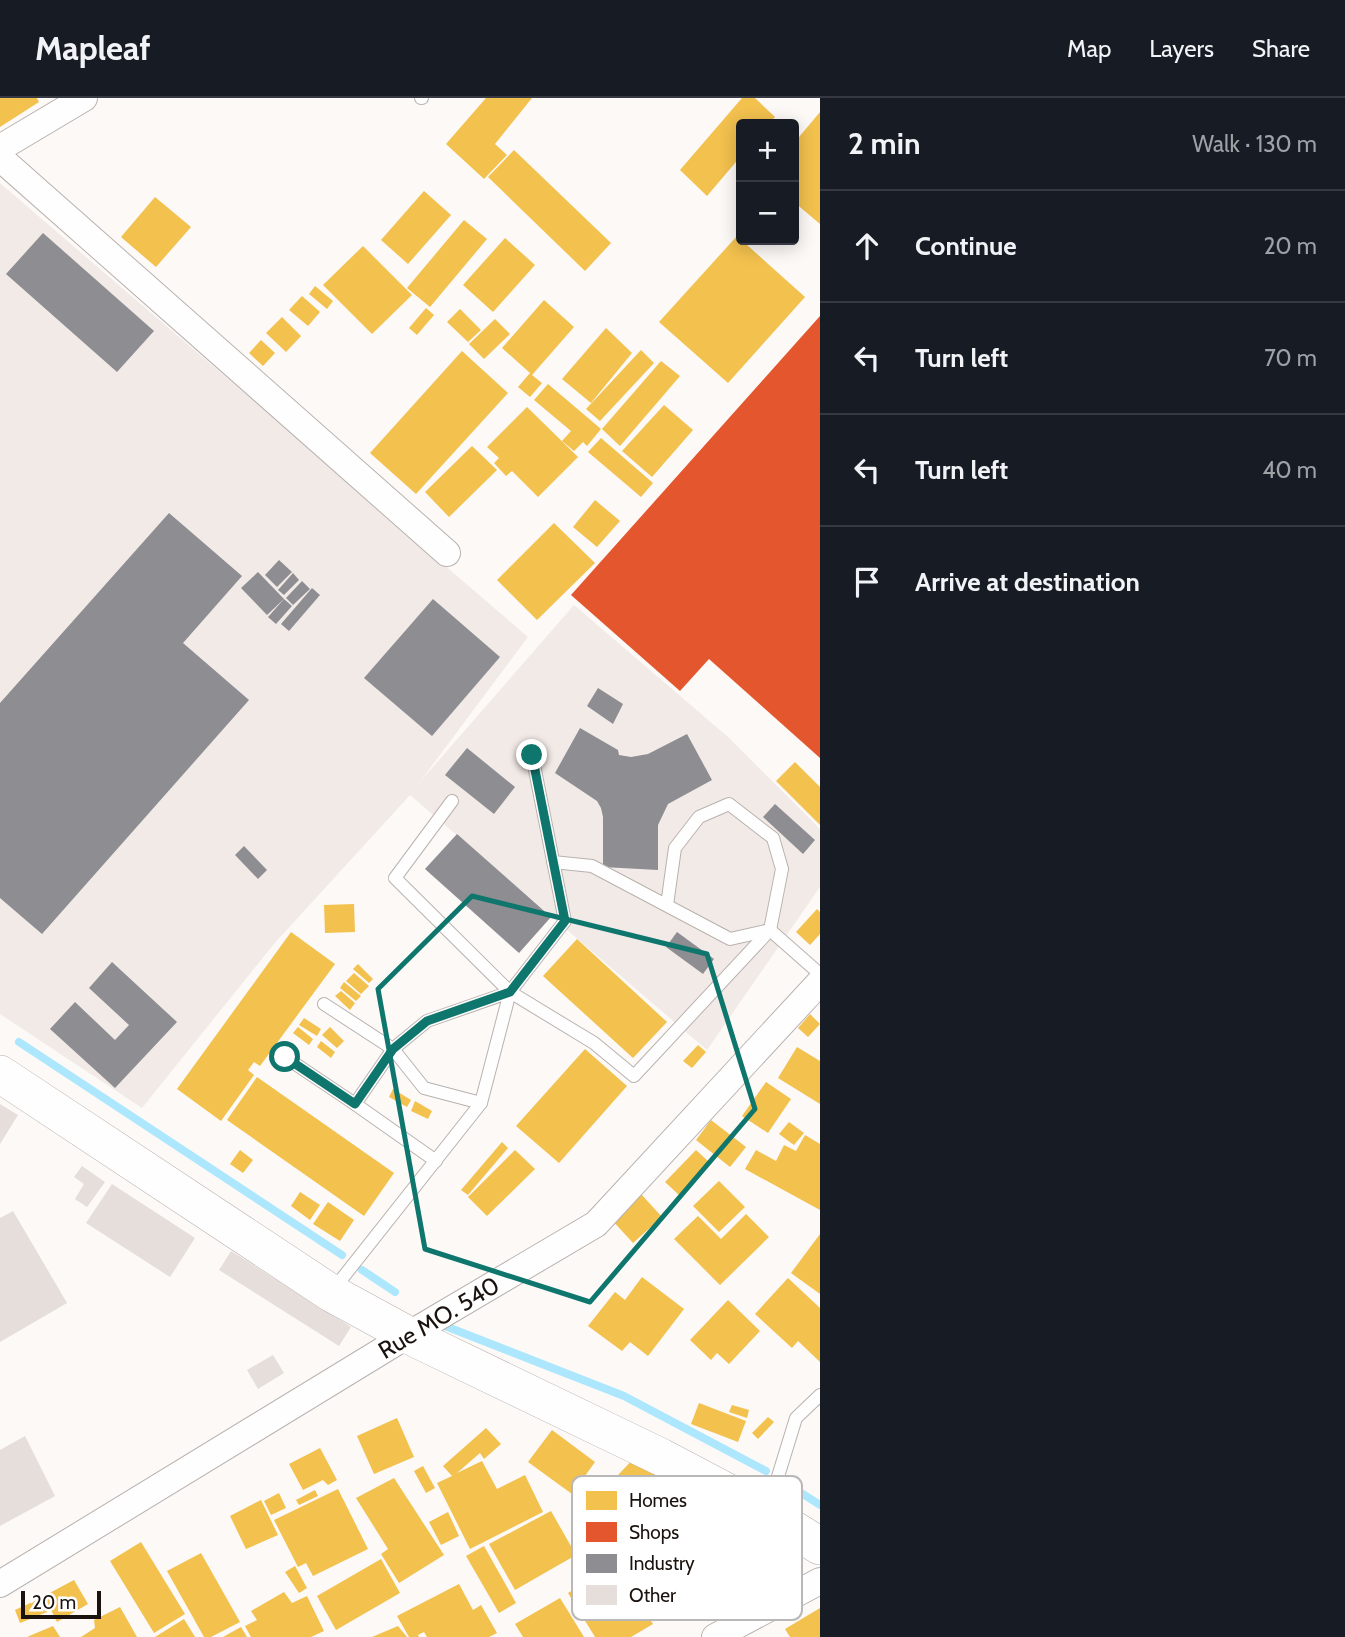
<!DOCTYPE html>
<meta charset="utf-8">
<style>
:root{--surface:#171b24;--page:#20242c;--text:#f1f3f6;--muted:#9ea1a6;--line:#363941}
body{margin:0;font-family:Cabin,sans-serif;background:var(--page);color:var(--text)}
.controls{position:absolute;right:21px;top:21px;display:grid;overflow:hidden;border-radius:7px;box-shadow:0 4px 18px #0003}
.controls button{width:63px;height:63px;display:grid;place-items:center;padding:0;border:0;border-bottom:2px solid var(--line);background:var(--surface);color:var(--text);font:35px sans-serif}
.scale{position:absolute;left:21px;bottom:18px;width:80px;box-sizing:border-box;padding-left:7px;border:4px solid #19120e;border-top:0;font-size:19px;line-height:24px;white-space:nowrap;color:#19120e;-webkit-text-stroke:5px #fff;paint-order:stroke}
.stop{position:absolute;width:21px;height:21px;margin:-16px;border:5px solid #0f766e;border-radius:50%;background:#fff}
.stop.end{background:#0f766e;border-color:#fff;box-shadow:0 2px 7px #0008}
.list{margin:0;padding:0;list-style:none}
h2{display:flex;justify-content:space-between;align-items:center;height:91px;margin:0;padding:0 28px;font-size:30px}
h2 small{font-size:23px;font-weight:400;color:var(--muted)}
.list li{display:grid;grid-template-columns:46px 1fr auto;gap:21px;align-items:center;box-sizing:border-box;height:112px;padding:0 28px;border-top:2px solid var(--line)}
.list b{display:block;font-size:26px;white-space:nowrap}
.list em{font-size:23px;font-style:normal;color:var(--muted)}
.icon{flex:none;width:38px;height:38px;fill:none;stroke:currentColor;stroke-width:2;stroke-linecap:round;stroke-linejoin:round}
.map{position:relative;flex:none;width:820px;height:1539px;overflow:hidden}
header{display:flex;align-items:center;gap:42px;box-sizing:border-box;height:98px;padding:0 35px;background:var(--surface);border-bottom:2px solid var(--line)}
header strong{font-size:33px}
nav{display:flex;gap:38px;margin-inline-start:auto;font-size:24px}
main{display:flex}
aside{flex:1;background:var(--surface)}
.map>svg:first-child{display:block}
.built{fill:#f2eae6}
.homes{fill:#f2c14e}
.shops{fill:#e4572e}
.industry{fill:#8d8d92}
.lines{fill:none;stroke-linecap:round;stroke-linejoin:round}
.stream{stroke:#ace7fd;stroke-width:8}
.building{fill:#e5deda}
.lane-casing{stroke:#b8b2af;stroke-width:14}
.street-casing{stroke:#b8b2af;stroke-width:28}
.secondary-casing{stroke:#b8b2af;stroke-width:38}
.lane{stroke:#fffefe;stroke-width:12}
.street{stroke:#fffefe;stroke-width:26}
.secondary{stroke:#fffefe;stroke-width:37}
.route{stroke:#0f766e;stroke-width:9}
.marked{fill:none;stroke:#0f766e;stroke-width:5;stroke-linejoin:round}
.labels{text-anchor:middle;stroke-width:7;stroke-linejoin:round;paint-order:stroke}
.street-label{font-size:24px;fill:#19120e;stroke:#fff}
.key{fill:#fff;stroke:#bab8b7;stroke-width:2}
.key-label{font-size:19px;fill:#19120e}
</style>
<header>
<strong>Mapleaf</strong>
<nav><a>Map</a><a>Layers</a><a>Share</a></nav>
</header>
<main>
<div class="map">
<svg width="820" height="1539" viewBox="0 0 820 1539">
<rect width="100%" height="100%" fill="#fcf9f7"/>
<polygon class="built" points="0,85 528,539 419,685 574,507 728,639 820,731 820,789 707,952 410,697 273,847 142,1010 0,916"/>
<g class="homes">
<polygon points="0,0 37,0 39,4 0,29"/>
<polygon points="486,0 532,0 495,46 507,57 484,81 446,46"/>
<polygon points="742,0 755,0 775,19 769,26 741,26 741,58 707,98 680,72"/>
<polygon points="820,14 820,126 794,104 794,45"/>
<polygon points="514,52 611,145 585,173 488,79"/>
<polygon points="424,93 451,117 408,166 381,142"/>
<polygon points="155,99 191,129 156,169 121,139"/>
<polygon points="464,122 487,141 430,209 407,190"/>
<polygon points="737,138 805,199 728,285 659,224"/>
<polygon points="505,140 535,167 493,214 463,187"/>
<polygon points="363,148 412,197 372,236 323,187"/>
<polygon points="315,188 333,203 327,211 309,196"/>
<polygon points="302,198 320,214 308,228 289,212"/>
<polygon points="544,202 574,229 532,277 542,285 530,299 518,289 530,275 502,250"/>
<polygon points="426,210 434,217 417,237 409,230"/>
<polygon points="460,211 481,232 468,244 447,224"/>
<polygon points="282,219 301,238 286,254 266,235"/>
<polygon points="495,221 510,236 484,261 469,246"/>
<polygon points="606,230 632,255 591,305 562,281"/>
<polygon points="261,242 275,255 263,268 249,255"/>
<polygon points="641,252 654,265 600,323 586,311"/>
<polygon points="462,253 508,295 416,396 370,355"/>
<polygon points="661,263 680,278 620,348 602,331"/>
<polygon points="548,286 601,331 587,348 583,344 574,353 562,343 571,333 534,302"/>
<polygon points="664,307 693,332 652,379 622,353"/>
<polygon points="527,309 578,359 538,399 512,373 506,378 494,365 499,360 487,349"/>
<polygon points="601,340 653,385 641,399 588,354"/>
<polygon points="472,348 497,372 449,419 425,394"/>
<polygon points="595,402 620,423 597,449 573,429"/>
<polygon points="554,425 595,465 537,522 497,482"/>
<polygon points="795,664 820,689 820,727 776,683"/>
<polygon points="354,806 355,834 325,835 324,807"/>
<polygon points="817,811 820,814 820,836 810,847 796,834"/>
<polygon points="291,834 335,866 260,968 254,964 248,972 254,977 221,1023 177,991"/>
<polygon points="577,841 667,924 633,960 543,878"/>
<polygon points="358,866 373,881 369,885 353,871"/>
<polygon points="354,875 369,888 361,896 346,883"/>
<polygon points="344,884 361,898 356,903 340,890"/>
<polygon points="341,893 355,905 350,912 335,898"/>
<polygon points="810,916 820,926 808,939 798,930"/>
<polygon points="304,920 321,931 317,938 299,927"/>
<polygon points="298,929 313,941 309,947 293,935"/>
<polygon points="330,929 344,943 337,950 322,937"/>
<polygon points="321,943 335,954 331,960 317,949"/>
<polygon points="698,947 706,954 692,970 683,963"/>
<polygon points="797,949 820,963 820,1006 778,980"/>
<polygon points="585,951 627,988 559,1065 516,1028"/>
<polygon points="257,979 394,1075 364,1118 227,1022"/>
<polygon points="766,984 791,1001 768,1035 742,1018"/>
<polygon points="393,991 411,1002 407,1009 389,999"/>
<polygon points="415,1003 432,1013 428,1021 411,1013"/>
<polygon points="711,1022 746,1049 730,1069 696,1042"/>
<polygon points="789,1024 804,1035 794,1047 779,1036"/>
<polygon points="805,1037 820,1046 820,1112 745,1071 756,1052 776,1063 784,1047 796,1053"/>
<polygon points="502,1044 508,1050 468,1097 461,1092"/>
<polygon points="240,1052 253,1062 243,1075 230,1066"/>
<polygon points="515,1052 535,1071 487,1118 468,1099"/>
<polygon points="696,1052 709,1064 679,1097 665,1084"/>
<polygon points="719,1083 745,1109 719,1134 693,1108"/>
<polygon points="300,1094 320,1107 310,1122 291,1108"/>
<polygon points="641,1096 662,1119 633,1145 612,1122"/>
<polygon points="328,1104 354,1122 340,1143 313,1126"/>
<polygon points="746,1116 769,1139 720,1187 674,1141 698,1118 721,1141"/>
<polygon points="820,1136 820,1196 791,1175"/>
<polygon points="642,1179 684,1211 648,1258 630,1244 622,1253 588,1228 615,1194 625,1202"/>
<polygon points="788,1180 820,1210 820,1264 798,1243 792,1250 755,1216"/>
<polygon points="728,1202 760,1233 729,1266 717,1255 711,1262 690,1242"/>
<polygon points="699,1305 746,1323 738,1344 691,1326"/>
<polygon points="732,1307 749,1312 747,1320 729,1314"/>
<polygon points="768,1319 774,1324 758,1341 752,1335"/>
<polygon points="397,1320 414,1359 374,1376 357,1338"/>
<polygon points="486,1330 501,1346 484,1361 480,1355 457,1375 482,1363 497,1391 525,1377 543,1414 470,1451 437,1385 452,1378 443,1368"/>
<polygon points="552,1332 595,1364 572,1396 528,1364"/>
<polygon points="320,1350 337,1382 328,1387 323,1382 303,1392 289,1366"/>
<polygon points="638,1356 712,1426 651,1490 591,1434 616,1408 601,1395"/>
<polygon points="423,1368 435,1390 426,1395 414,1373"/>
<polygon points="394,1380 444,1457 399,1485 381,1456 388,1451 356,1400"/>
<polygon points="338,1391 368,1451 313,1478 306,1465 298,1469 274,1422"/>
<polygon points="315,1392 318,1398 299,1407 296,1402"/>
<polygon points="279,1395 286,1410 271,1417 264,1403"/>
<polygon points="261,1402 278,1437 246,1451 230,1418"/>
<polygon points="551,1413 576,1457 515,1492 489,1446"/>
<polygon points="448,1414 459,1438 441,1447 429,1424"/>
<polygon points="141,1444 185,1516 154,1535 110,1463"/>
<polygon points="484,1448 516,1505 499,1515 466,1458"/>
<polygon points="201,1455 240,1524 211,1539 204,1539 167,1473"/>
<polygon points="381,1461 400,1495 336,1532 317,1498"/>
<polygon points="616,1466 653,1526 631,1539 595,1539 568,1495"/>
<polygon points="295,1468 307,1490 299,1495 285,1474"/>
<polygon points="74,1482 88,1506 57,1524 44,1498"/>
<polygon points="459,1486 473,1512 481,1507 497,1535 489,1539 427,1539 424,1534 418,1537 419,1539 409,1539 397,1518"/>
<polygon points="284,1494 292,1505 307,1498 324,1533 311,1539 251,1539 245,1528 257,1522 251,1513"/>
<polygon points="41,1500 47,1514 20,1525 15,1512"/>
<polygon points="560,1500 584,1539 523,1539 515,1526"/>
<polygon points="120,1509 137,1539 81,1539 95,1530 94,1522"/>
<polygon points="820,1510 820,1539 790,1539 785,1531"/>
<polygon points="184,1521 195,1539 155,1539"/>
<polygon points="53,1528 60,1539 27,1539"/>
<polygon points="398,1528 407,1539 372,1539"/>
<polygon points="241,1529 247,1539 223,1539"/>
</g>
<polygon class="shops" points="820,218 820,660 709,561 680,593 571,497"/>
<g class="industry">
<polygon points="43,135 154,233 117,274 6,176"/>
<polygon points="169,415 242,478 183,545 249,602 42,836 0,800 0,605"/>
<polygon points="279,462 292,474 277,489 265,477"/>
<polygon points="258,474 284,501 267,517 241,490"/>
<polygon points="293,475 299,482 284,497 278,492"/>
<polygon points="302,483 310,491 293,507 286,500"/>
<polygon points="312,490 320,497 289,533 281,526"/>
<polygon points="284,501 292,508 276,526 268,519"/>
<polygon points="433,501 500,559 432,638 364,580"/>
<polygon points="598,590 623,606 613,626 587,608"/>
<polygon points="580,630 618,652 619,657 631,659 648,656 687,636 712,682 668,706 658,727 658,772 603,769 603,719 601,710 597,703 555,675"/>
<polygon points="467,650 515,689 494,716 445,677"/>
<polygon points="775,706 815,742 803,756 763,719"/>
<polygon points="457,736 551,819 519,855 425,771"/>
<polygon points="244,748 267,772 258,781 235,757"/>
<polygon points="677,834 714,861 703,876 666,849"/>
<polygon points="112,864 177,924 115,990 50,931 75,904 115,942 129,927 89,890"/>
</g>
<g class="lines">
<g class="stream">
<polyline points="19,944 342,1157"/>
<polyline points="362,1172 395,1194"/>
<polyline points="445,1228 624,1298 766,1373"/>
<polyline points="787,1386 820,1407"/>
</g>
</g>
<g class="building">
<polygon points="0,1006 18,1017 0,1046"/>
<polygon points="82,1068 105,1084 87,1109 75,1101 84,1086 74,1079"/>
<polygon points="112,1086 195,1140 170,1179 86,1125"/>
<polygon points="13,1113 67,1205 0,1244 0,1120"/>
<polygon points="231,1153 351,1229 339,1248 219,1172"/>
<polygon points="273,1257 284,1275 258,1291 247,1272"/>
<polygon points="25,1338 55,1398 0,1428 0,1352"/>
</g>
<g class="lines">
<g class="lane-casing">
<g id="lane">
<polyline points="421,0 422,0"/>
<polyline points="553,764 592,768 730,841 770,832 820,876"/>
<polyline points="510,894 594,945 634,978 770,832 782,771 773,740 729,706 699,719 675,750 667,807"/>
<polyline points="324,906 393,951 424,990 481,1005"/>
<polyline points="285,959 355,1006"/>
<polyline points="436,1063 355,1006 393,951 427,923 510,894 565,823 532,657"/>
<polyline points="333,1192 481,1005 510,894 395,780 452,703"/>
<polyline points="768,1411 796,1320 820,1297"/>
</g>
</g>
<g class="street-casing">
<g id="street">
<polyline points="0,50 84,0"/>
<polyline points="0,60 447,455"/>
<polyline points="0,1486 408,1237 596,1126 820,884"/>
<polyline points="715,1539 820,1483"/>
</g>
</g>
<g class="secondary-casing">
<polyline id="secondary" points="0,976 331,1195 408,1237 661,1359 767,1415 820,1448"/>
</g>
<use href="#lane" class="lane"/>
<use href="#street" class="street"/>
<use href="#secondary" class="secondary"/>
</g>
<g class="lines">
<polyline class="route" points="285,959 355,1006 393,951 427,923 510,894 565,823 532,657"/>
</g>
<path class="marked" d="M472,798l235,58 48,155 -165,193 -165,-53 -47,-260z"/>
<g class="labels">
<g class="street-label">
<text transform="translate(439 1220) rotate(-31)" y="8">Rue MO. 540</text>
</g>
</g>
<rect x="572" y="1378" width="230" height="144" rx="10" class="key"/>
<rect x="586" y="1393" width="31" height="19" fill="#f2c14e"/>
<rect x="586" y="1424" width="31" height="20" fill="#e4572e"/>
<rect x="586" y="1456" width="31" height="19" fill="#8d8d92"/>
<rect x="586" y="1487" width="31" height="20" fill="#e5deda"/>
<g class="key-label">
<text x="629" y="1409">Homes</text>
<text x="629" y="1441">Shops</text>
<text x="629" y="1472">Industry</text>
<text x="629" y="1504">Other</text>
</g>
</svg>
<div class="controls">
<button>+</button>
<button>−</button>
</div>
<div class="scale">20 m</div>
<div class="stop" style="left:285px;top:959px"></div>
<div class="stop end" style="left:532px;top:657px"></div>
</div>
<aside>
<h2>2 min<small>Walk · 130 m</small></h2>
<ul class="list">
<li><svg class="icon" aria-label="ahead" viewBox="0 0 24 24"><path d="M12 20V5M6 11l6-6 6 6"/></svg><div><b>Continue</b></div><em>20 m</em></li>
<li><svg class="icon" aria-label="left" viewBox="0 0 24 24"><path d="M17 20v-9H6M10 6l-5 5 5 5"/></svg><div><b>Turn left</b></div><em>70 m</em></li>
<li><svg class="icon" aria-label="left" viewBox="0 0 24 24"><path d="M17 20v-9H6M10 6l-5 5 5 5"/></svg><div><b>Turn left</b></div><em>40 m</em></li>
<li><svg class="icon" aria-label="arrive" viewBox="0 0 24 24"><path d="M6 21V4h12l-3 4 3 4H6"/></svg><div><b>Arrive at destination</b></div></li>
</ul>
</aside>
</main>
